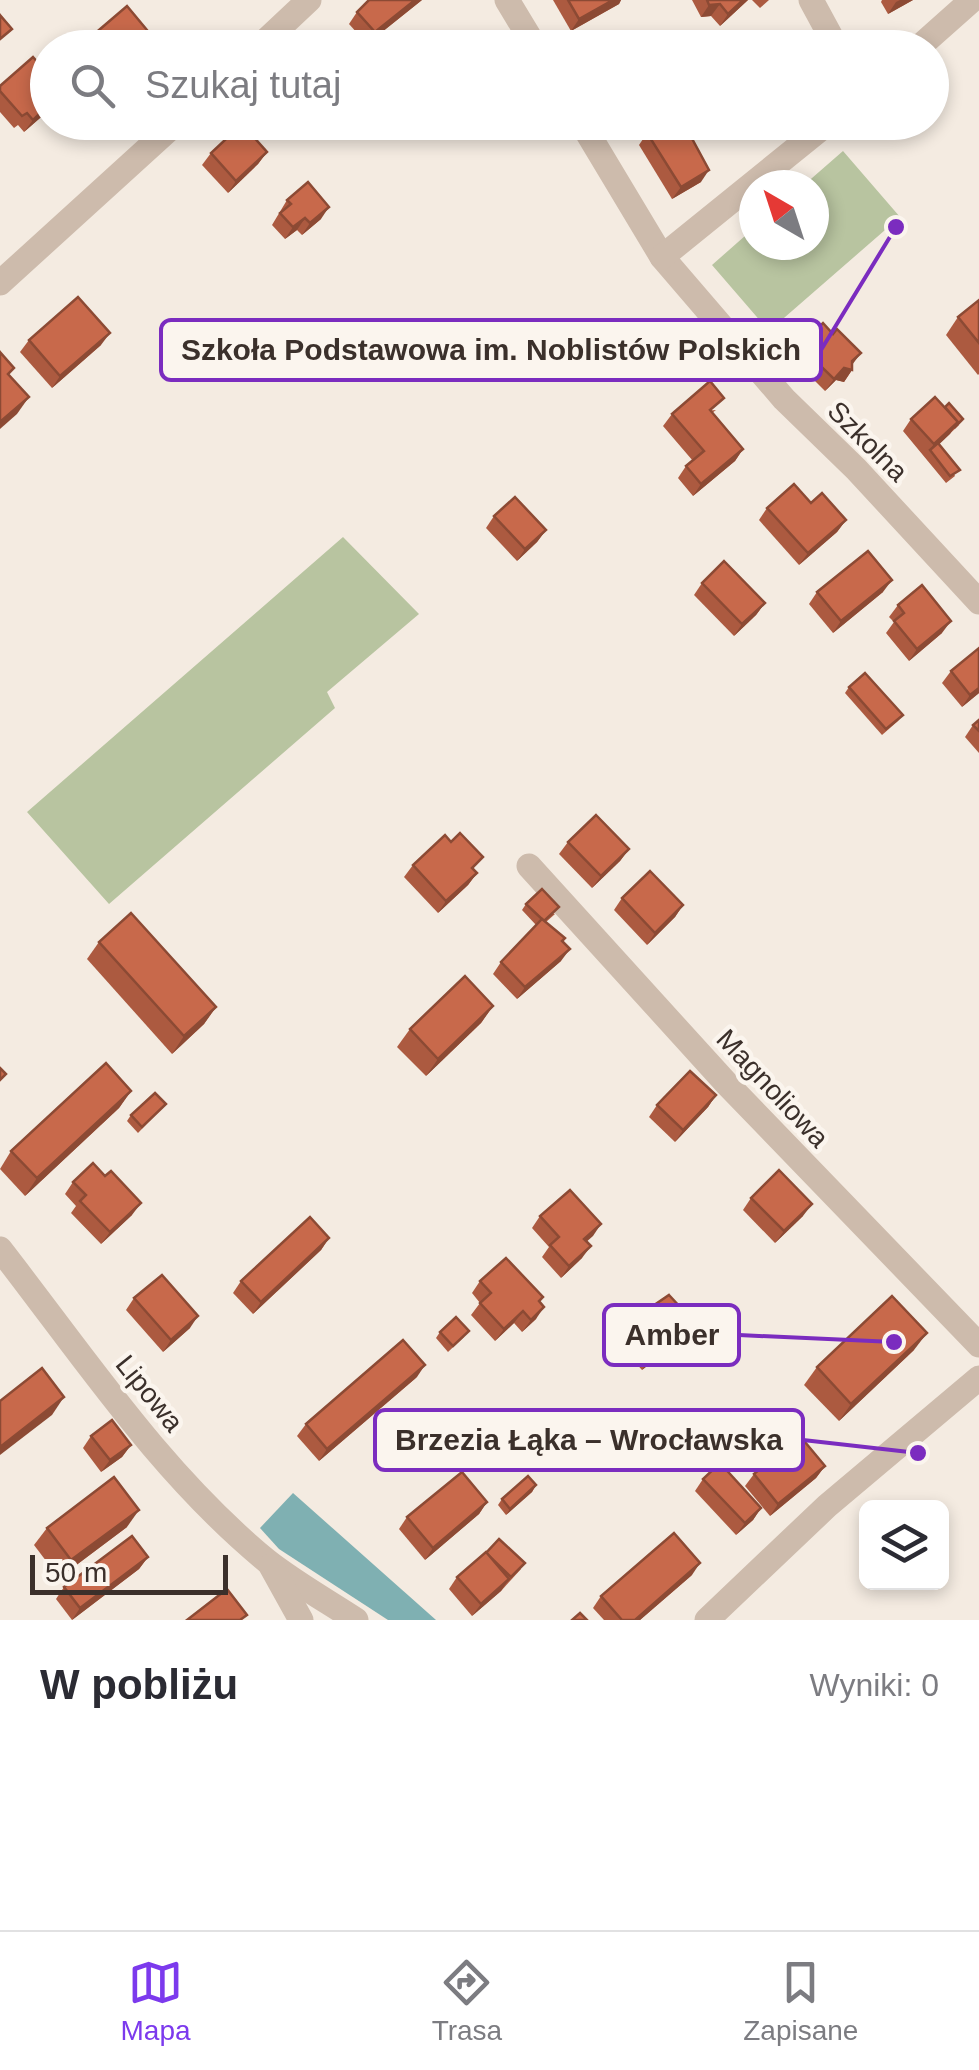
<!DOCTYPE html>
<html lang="pl">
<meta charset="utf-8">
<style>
:root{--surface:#fff;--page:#f7f7f7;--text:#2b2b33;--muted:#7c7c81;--line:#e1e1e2;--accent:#7c3aed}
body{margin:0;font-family:Arial,sans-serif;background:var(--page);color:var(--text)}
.controls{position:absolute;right:30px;bottom:30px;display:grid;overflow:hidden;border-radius:15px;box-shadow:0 5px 15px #0003}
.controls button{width:90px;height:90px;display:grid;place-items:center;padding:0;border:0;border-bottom:2px solid var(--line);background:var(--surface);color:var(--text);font:50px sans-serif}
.compass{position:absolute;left:739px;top:170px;width:90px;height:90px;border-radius:50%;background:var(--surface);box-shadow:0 5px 15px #0003;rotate:321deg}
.scale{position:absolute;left:30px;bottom:25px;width:198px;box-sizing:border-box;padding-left:10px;border:5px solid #3b302b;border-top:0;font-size:28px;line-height:35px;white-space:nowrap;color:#3b302b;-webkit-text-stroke:8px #fbf5ee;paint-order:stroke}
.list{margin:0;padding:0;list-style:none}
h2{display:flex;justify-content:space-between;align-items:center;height:130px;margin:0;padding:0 40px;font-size:42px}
h2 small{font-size:32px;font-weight:400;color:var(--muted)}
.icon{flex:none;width:55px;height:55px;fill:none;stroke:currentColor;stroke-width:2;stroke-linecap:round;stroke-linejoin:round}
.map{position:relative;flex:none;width:979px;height:1620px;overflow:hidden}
.search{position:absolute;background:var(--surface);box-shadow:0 5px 15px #0003;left:30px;right:30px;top:30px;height:110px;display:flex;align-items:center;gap:25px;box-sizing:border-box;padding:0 35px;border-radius:55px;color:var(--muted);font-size:38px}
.sheet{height:310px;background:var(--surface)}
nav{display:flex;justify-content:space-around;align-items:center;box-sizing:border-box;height:140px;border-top:2px solid var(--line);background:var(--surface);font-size:28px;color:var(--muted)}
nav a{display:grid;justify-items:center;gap:5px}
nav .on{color:var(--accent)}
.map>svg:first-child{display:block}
.green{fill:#b8c4a0}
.water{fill:#7fb0b2}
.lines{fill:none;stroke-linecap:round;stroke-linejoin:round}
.minor{stroke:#cdbbac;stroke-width:25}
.wall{fill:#ac5a40}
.shaded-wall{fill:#8c4a34}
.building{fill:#c8694b;stroke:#8c4a34;stroke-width:2.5}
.labels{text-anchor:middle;stroke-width:9;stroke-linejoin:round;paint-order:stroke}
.street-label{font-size:28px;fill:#3b302b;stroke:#fbf5ee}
.leader{fill:none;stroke:#7b2cbf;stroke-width:4}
.callout-dot{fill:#7b2cbf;stroke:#fbf5ee;stroke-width:4}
.callout{fill:#fbf5ee;stroke:#7b2cbf;stroke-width:4}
.callout-label{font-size:30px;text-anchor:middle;font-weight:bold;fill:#3b302b}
</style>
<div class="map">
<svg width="979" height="1620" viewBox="0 0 979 1620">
<rect width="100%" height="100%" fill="#f4ebe1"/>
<g class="green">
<polygon points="843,151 900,217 769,331 712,265 754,228 754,245 814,245 814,185 804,185"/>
<polygon points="343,537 419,614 327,692 335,708 109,904 27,812"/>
</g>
<polygon class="water" points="293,1493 436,1620 388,1620 279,1549 260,1528"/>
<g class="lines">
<g class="minor">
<polyline points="507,0 536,48"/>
<polyline points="811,0 837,48"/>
<polyline points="258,48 309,0"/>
<polyline points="918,48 972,0"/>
<polyline points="581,122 662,257 784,399 856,469 979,602"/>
<polyline points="662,257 829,122"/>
<polyline points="0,283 177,122"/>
<polyline points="529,866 727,1084 979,1345"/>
<path d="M0,1249c84,108 161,225 267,312 28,22 60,40 89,59"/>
<polyline points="271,1566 301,1620"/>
<polyline points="707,1620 827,1506 979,1378"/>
</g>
</g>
<g class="wall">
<polygon points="422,0 367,44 349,24 357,12"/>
<polygon points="553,0 621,0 619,4 571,31"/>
<polygon points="692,0 748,0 720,26 711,16 701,17"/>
<polygon points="752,0 769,0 760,8"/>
<polygon points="882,0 913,0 888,14 881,2"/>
<polygon points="92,36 152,36 146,44 149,48 84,48"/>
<polygon points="0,86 48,111 24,132 18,125 14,128 0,112"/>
<polygon points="647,133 701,182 672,199 639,145"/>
<polygon points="267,152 258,164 228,193 202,165 211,153"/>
<polygon points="287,200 321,219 302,235 297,230 285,239 272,225"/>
<polygon points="979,300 979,374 978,375 946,335 958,317"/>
<polygon points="29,340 101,345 52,388 20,352"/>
<polygon points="800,346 852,365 852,370 844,382 836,380 825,391 792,358"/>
<polygon points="716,410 712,413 743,449 735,461 693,496 678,478 686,466 693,461 663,426 672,414"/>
<polygon points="911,419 959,425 939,444 955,476 946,483 903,431"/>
<polygon points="811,503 846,520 837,532 799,565 759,520 767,508"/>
<polygon points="494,516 546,530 537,542 517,561 486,528"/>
<polygon points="702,583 765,603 756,615 734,636 694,595"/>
<polygon points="817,592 883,592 833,633 809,604"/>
<polygon points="898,605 942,633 909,661 886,633 894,622 889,617"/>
<polygon points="951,671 979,693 962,707 942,683"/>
<polygon points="849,687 903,715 898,721 882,735 845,693"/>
<polygon points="979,720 979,753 965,737 973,725"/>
<polygon points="568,842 629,849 620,861 592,888 559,854"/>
<polygon points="413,865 474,870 477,873 468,885 438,913 404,877"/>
<polygon points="622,898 683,905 675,917 647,945 614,910"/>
<polygon points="526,904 555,914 546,922 563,942 561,961 517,999 493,974 501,962 536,925 522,910"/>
<polygon points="99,942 216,1007 204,1024 172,1054 87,959"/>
<polygon points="493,1006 481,1023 426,1076 397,1047 410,1029"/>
<polygon points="131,1091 119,1108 25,1196 0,1169 11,1151"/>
<polygon points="716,1095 708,1107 675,1142 649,1117 657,1105"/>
<polygon points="166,1104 138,1133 127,1121 131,1115"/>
<polygon points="73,1182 132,1215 101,1244 71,1213 76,1206 65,1194"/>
<polygon points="751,1198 803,1216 775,1243 743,1210"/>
<polygon points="540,1216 601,1224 586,1242 582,1258 561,1278 542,1257 549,1247 532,1228"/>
<polygon points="329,1238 321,1250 253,1314 233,1293 241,1281"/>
<polygon points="480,1281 543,1297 540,1302 536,1319 522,1332 514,1323 495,1341 471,1315 480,1303 472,1293"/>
<polygon points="134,1298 190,1328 163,1352 126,1310"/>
<polygon points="695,1323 686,1335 642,1370 614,1339 622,1327"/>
<polygon points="440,1332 464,1337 448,1352 436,1338"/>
<polygon points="914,1350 839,1421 804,1385 817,1367"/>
<polygon points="417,1377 319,1461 297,1436 306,1424"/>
<polygon points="91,1436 131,1445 122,1457 101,1472 83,1448"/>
<polygon points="825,1466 816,1478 770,1516 745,1486 754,1474"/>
<polygon points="703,1479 761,1508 753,1520 736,1535 695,1491"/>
<polygon points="536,1485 532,1492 506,1515 498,1505 502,1499"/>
<polygon points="487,1502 479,1514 425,1560 399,1529 407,1517"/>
<polygon points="127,1527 59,1578 34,1545 47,1528"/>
<polygon points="486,1552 521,1569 501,1591 472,1616 449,1589 457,1577"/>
<polygon points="148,1557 139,1569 72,1620 56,1599 64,1587"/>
<polygon points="692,1575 640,1620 604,1620 593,1608 601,1596"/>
</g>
<g class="shaded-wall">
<polygon points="415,0 422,0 367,44 375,32"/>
<polygon points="613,0 621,0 619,4 571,31 579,19"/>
<polygon points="743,0 748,0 720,26 728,14"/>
<polygon points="900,0 913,0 888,14 896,2"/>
<polygon points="720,4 711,16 701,17 709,5"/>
<polygon points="48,106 48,111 24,132 33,120"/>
<polygon points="267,152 258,164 228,193 236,181"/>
<polygon points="709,170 701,182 672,199 681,187"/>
<polygon points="329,207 321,219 302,235 310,223"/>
<polygon points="305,218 297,230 285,239 293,227"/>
<polygon points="110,333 101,345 52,388 60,376"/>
<polygon points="861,353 852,365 852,370 844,382 836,380 825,391 834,379"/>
<polygon points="29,397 17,414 0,429 0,422"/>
<polygon points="958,422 950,434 931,452 930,450 934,444"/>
<polygon points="743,449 735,461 693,496 701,484"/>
<polygon points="846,520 837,532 799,565 808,553"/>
<polygon points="546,530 537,542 517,561 525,549"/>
<polygon points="892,580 883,592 833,633 841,621"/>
<polygon points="765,603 756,615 734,636 742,624"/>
<polygon points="951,621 942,633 909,661 917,649"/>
<polygon points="979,688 979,693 962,707 970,695"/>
<polygon points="629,849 620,861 592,888 601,876"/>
<polygon points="477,873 468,885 438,913 446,901"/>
<polygon points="683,905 675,917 647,945 655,933"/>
<polygon points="570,949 561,961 517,999 525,987"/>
<polygon points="493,1006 481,1023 426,1076 438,1059"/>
<polygon points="216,1007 204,1024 172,1054 184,1036"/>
<polygon points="131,1091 119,1108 25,1196 37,1178"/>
<polygon points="716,1095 708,1107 675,1142 683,1130"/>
<polygon points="141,1203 132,1215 101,1244 110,1232"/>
<polygon points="812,1204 803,1216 775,1243 784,1231"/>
<polygon points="601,1224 593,1236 576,1251 584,1239"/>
<polygon points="329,1238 321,1250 253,1314 261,1302"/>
<polygon points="591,1246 582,1258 561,1278 569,1266"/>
<polygon points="544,1307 536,1319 522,1332 531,1320"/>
<polygon points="523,1311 514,1323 495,1341 504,1329"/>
<polygon points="198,1316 190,1328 163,1352 171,1340"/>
<polygon points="695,1323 686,1335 642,1370 650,1358"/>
<polygon points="927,1333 914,1350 839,1421 851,1404"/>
<polygon points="425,1365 417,1377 319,1461 327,1449"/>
<polygon points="64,1397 52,1415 0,1455 0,1447"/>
<polygon points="131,1445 122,1457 101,1472 110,1460"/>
<polygon points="825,1466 816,1478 770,1516 778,1504"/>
<polygon points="536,1485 532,1492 506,1515 510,1509"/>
<polygon points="487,1502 479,1514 425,1560 433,1548"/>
<polygon points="761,1508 753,1520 736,1535 745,1523"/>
<polygon points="139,1510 127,1527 59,1578 71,1560"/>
<polygon points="148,1557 139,1569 72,1620 80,1608"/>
<polygon points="700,1563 692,1575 640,1620 635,1620"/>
<polygon points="509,1579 501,1591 472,1616 481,1604"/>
</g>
<g class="building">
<polygon points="369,0 415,0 375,32 357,12"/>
<polygon points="568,0 613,0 579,19"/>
<polygon points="707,0 743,0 728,14 720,4 709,5"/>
<polygon points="127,6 152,36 145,42 149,48 101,48 92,36"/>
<polygon points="0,15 12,29 0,39"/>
<polygon points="33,57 48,74 48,106 33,120 27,113 22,116 0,91 0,86"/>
<polygon points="666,122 683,122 709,170 681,187 647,133"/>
<polygon points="242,124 267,152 236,181 211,153"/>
<polygon points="308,182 329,207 310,223 305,218 293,227 280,213 291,204 287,200"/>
<polygon points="78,297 110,333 60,376 29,340"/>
<polygon points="979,300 979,343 958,317"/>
<polygon points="823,323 833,334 837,329 861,353 852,361 852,370 844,368 834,379 800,346"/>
<polygon points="0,352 14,368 8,374 29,397 0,422"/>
<polygon points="710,381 724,398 710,410 743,449 701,484 686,466 704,451 672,414"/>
<polygon points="935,397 958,422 934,444 911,419"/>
<polygon points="949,403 963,419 954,428 958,422 945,407"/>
<polygon points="938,443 960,470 950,476 930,450"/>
<polygon points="794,484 811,503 822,493 846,520 808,553 767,508"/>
<polygon points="515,497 546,530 525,549 494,516"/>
<polygon points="868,551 892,580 841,621 817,592"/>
<polygon points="724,561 765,603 742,624 702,583"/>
<polygon points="922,585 951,621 917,649 894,621 904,613 898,605"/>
<polygon points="979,648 979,688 970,695 951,671"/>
<polygon points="865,673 903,715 886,729 849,687"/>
<polygon points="979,720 979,731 973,725"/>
<polygon points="596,815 629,849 601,876 568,842"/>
<polygon points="460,833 483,857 472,868 477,873 446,901 413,865 445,835 451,842"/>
<polygon points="650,871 683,905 655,933 622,898"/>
<polygon points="542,889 559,907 544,921 526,904"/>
<polygon points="131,913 216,1007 184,1036 99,942"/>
<polygon points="542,919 565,938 562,941 570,949 525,987 501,962"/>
<polygon points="465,976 493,1006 438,1059 410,1029"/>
<polygon points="106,1063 131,1091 37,1178 11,1151"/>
<polygon points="0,1068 6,1074 0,1080"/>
<polygon points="690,1071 716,1095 683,1130 657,1105"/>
<polygon points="155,1093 166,1104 142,1127 131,1115"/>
<polygon points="93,1163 105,1176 111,1171 141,1203 110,1232 80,1201 86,1195 73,1182"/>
<polygon points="779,1170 812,1204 784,1231 751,1198"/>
<polygon points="570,1190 601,1224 584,1239 591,1246 569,1266 550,1245 559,1237 540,1216"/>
<polygon points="310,1217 329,1238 261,1302 241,1281"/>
<polygon points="506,1258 543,1297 539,1301 544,1307 531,1320 523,1311 504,1329 480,1303 491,1293 480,1281"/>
<polygon points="162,1275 198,1316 171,1340 134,1298"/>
<polygon points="669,1295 695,1323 650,1358 622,1327"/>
<polygon points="892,1296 927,1333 851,1404 817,1367"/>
<polygon points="456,1317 469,1331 453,1346 440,1332"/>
<polygon points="403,1340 425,1365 327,1449 306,1424"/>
<polygon points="42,1368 64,1397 0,1447 0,1401"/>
<polygon points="112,1420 131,1445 110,1460 91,1436"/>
<polygon points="800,1436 825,1466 778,1504 754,1474"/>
<polygon points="720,1463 761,1508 745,1523 703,1479"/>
<polygon points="462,1472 487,1502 433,1548 407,1517"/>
<polygon points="528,1476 536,1485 510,1509 502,1499"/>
<polygon points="114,1477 139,1510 71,1560 47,1528"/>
<polygon points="674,1533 700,1563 635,1620 622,1620 601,1596"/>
<polygon points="132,1536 148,1557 80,1608 64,1587"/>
<polygon points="499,1539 525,1563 511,1577 486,1553"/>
<polygon points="486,1552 509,1579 481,1604 457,1577"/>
<polygon points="227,1589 247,1615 240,1620 187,1620"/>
<polygon points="580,1613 587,1620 572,1620"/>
</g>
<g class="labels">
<g class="street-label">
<text transform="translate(868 441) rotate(45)" y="10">Szkolna</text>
<text transform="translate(773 1088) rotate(47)" y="10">Magnoliowa</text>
<text transform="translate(150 1393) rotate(51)" y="10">Lipowa</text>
</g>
</g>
<path class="leader" d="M896 227L821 350M894 1342L739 1335M918 1453L803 1440"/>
<g class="callout-dot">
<circle cx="896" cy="227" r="10"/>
<circle cx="894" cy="1342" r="10"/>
<circle cx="918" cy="1453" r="10"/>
</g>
<g class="callout">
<rect x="161" y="320" width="660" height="60" rx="10"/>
<rect x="604" y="1305" width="135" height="60" rx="10"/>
<rect x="375" y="1410" width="428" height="60" rx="10"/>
</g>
<g class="callout-label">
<text x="491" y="360">Szkoła Podstawowa im. Noblistów Polskich</text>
<text x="672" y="1345">Amber</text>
<text x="589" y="1450">Brzezia Łąka – Wrocławska</text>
</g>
</svg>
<div class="controls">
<button><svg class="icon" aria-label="layers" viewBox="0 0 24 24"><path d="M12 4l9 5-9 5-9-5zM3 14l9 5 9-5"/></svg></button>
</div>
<svg class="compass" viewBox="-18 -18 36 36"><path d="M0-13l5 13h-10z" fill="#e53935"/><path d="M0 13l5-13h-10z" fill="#7c7c81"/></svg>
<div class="scale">50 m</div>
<div class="search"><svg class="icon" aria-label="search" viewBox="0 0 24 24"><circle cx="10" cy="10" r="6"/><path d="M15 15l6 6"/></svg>Szukaj tutaj</div>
</div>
<section class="sheet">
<h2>W pobliżu<small>Wyniki: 0</small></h2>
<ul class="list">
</ul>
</section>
<nav>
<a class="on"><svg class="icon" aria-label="map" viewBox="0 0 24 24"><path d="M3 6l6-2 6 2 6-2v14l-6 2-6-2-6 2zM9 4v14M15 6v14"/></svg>Mapa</a>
<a><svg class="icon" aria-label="directions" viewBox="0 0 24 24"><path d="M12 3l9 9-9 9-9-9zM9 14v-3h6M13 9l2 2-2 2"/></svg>Trasa</a>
<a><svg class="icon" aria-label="saved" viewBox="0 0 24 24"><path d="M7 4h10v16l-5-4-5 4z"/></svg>Zapisane</a>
</nav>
